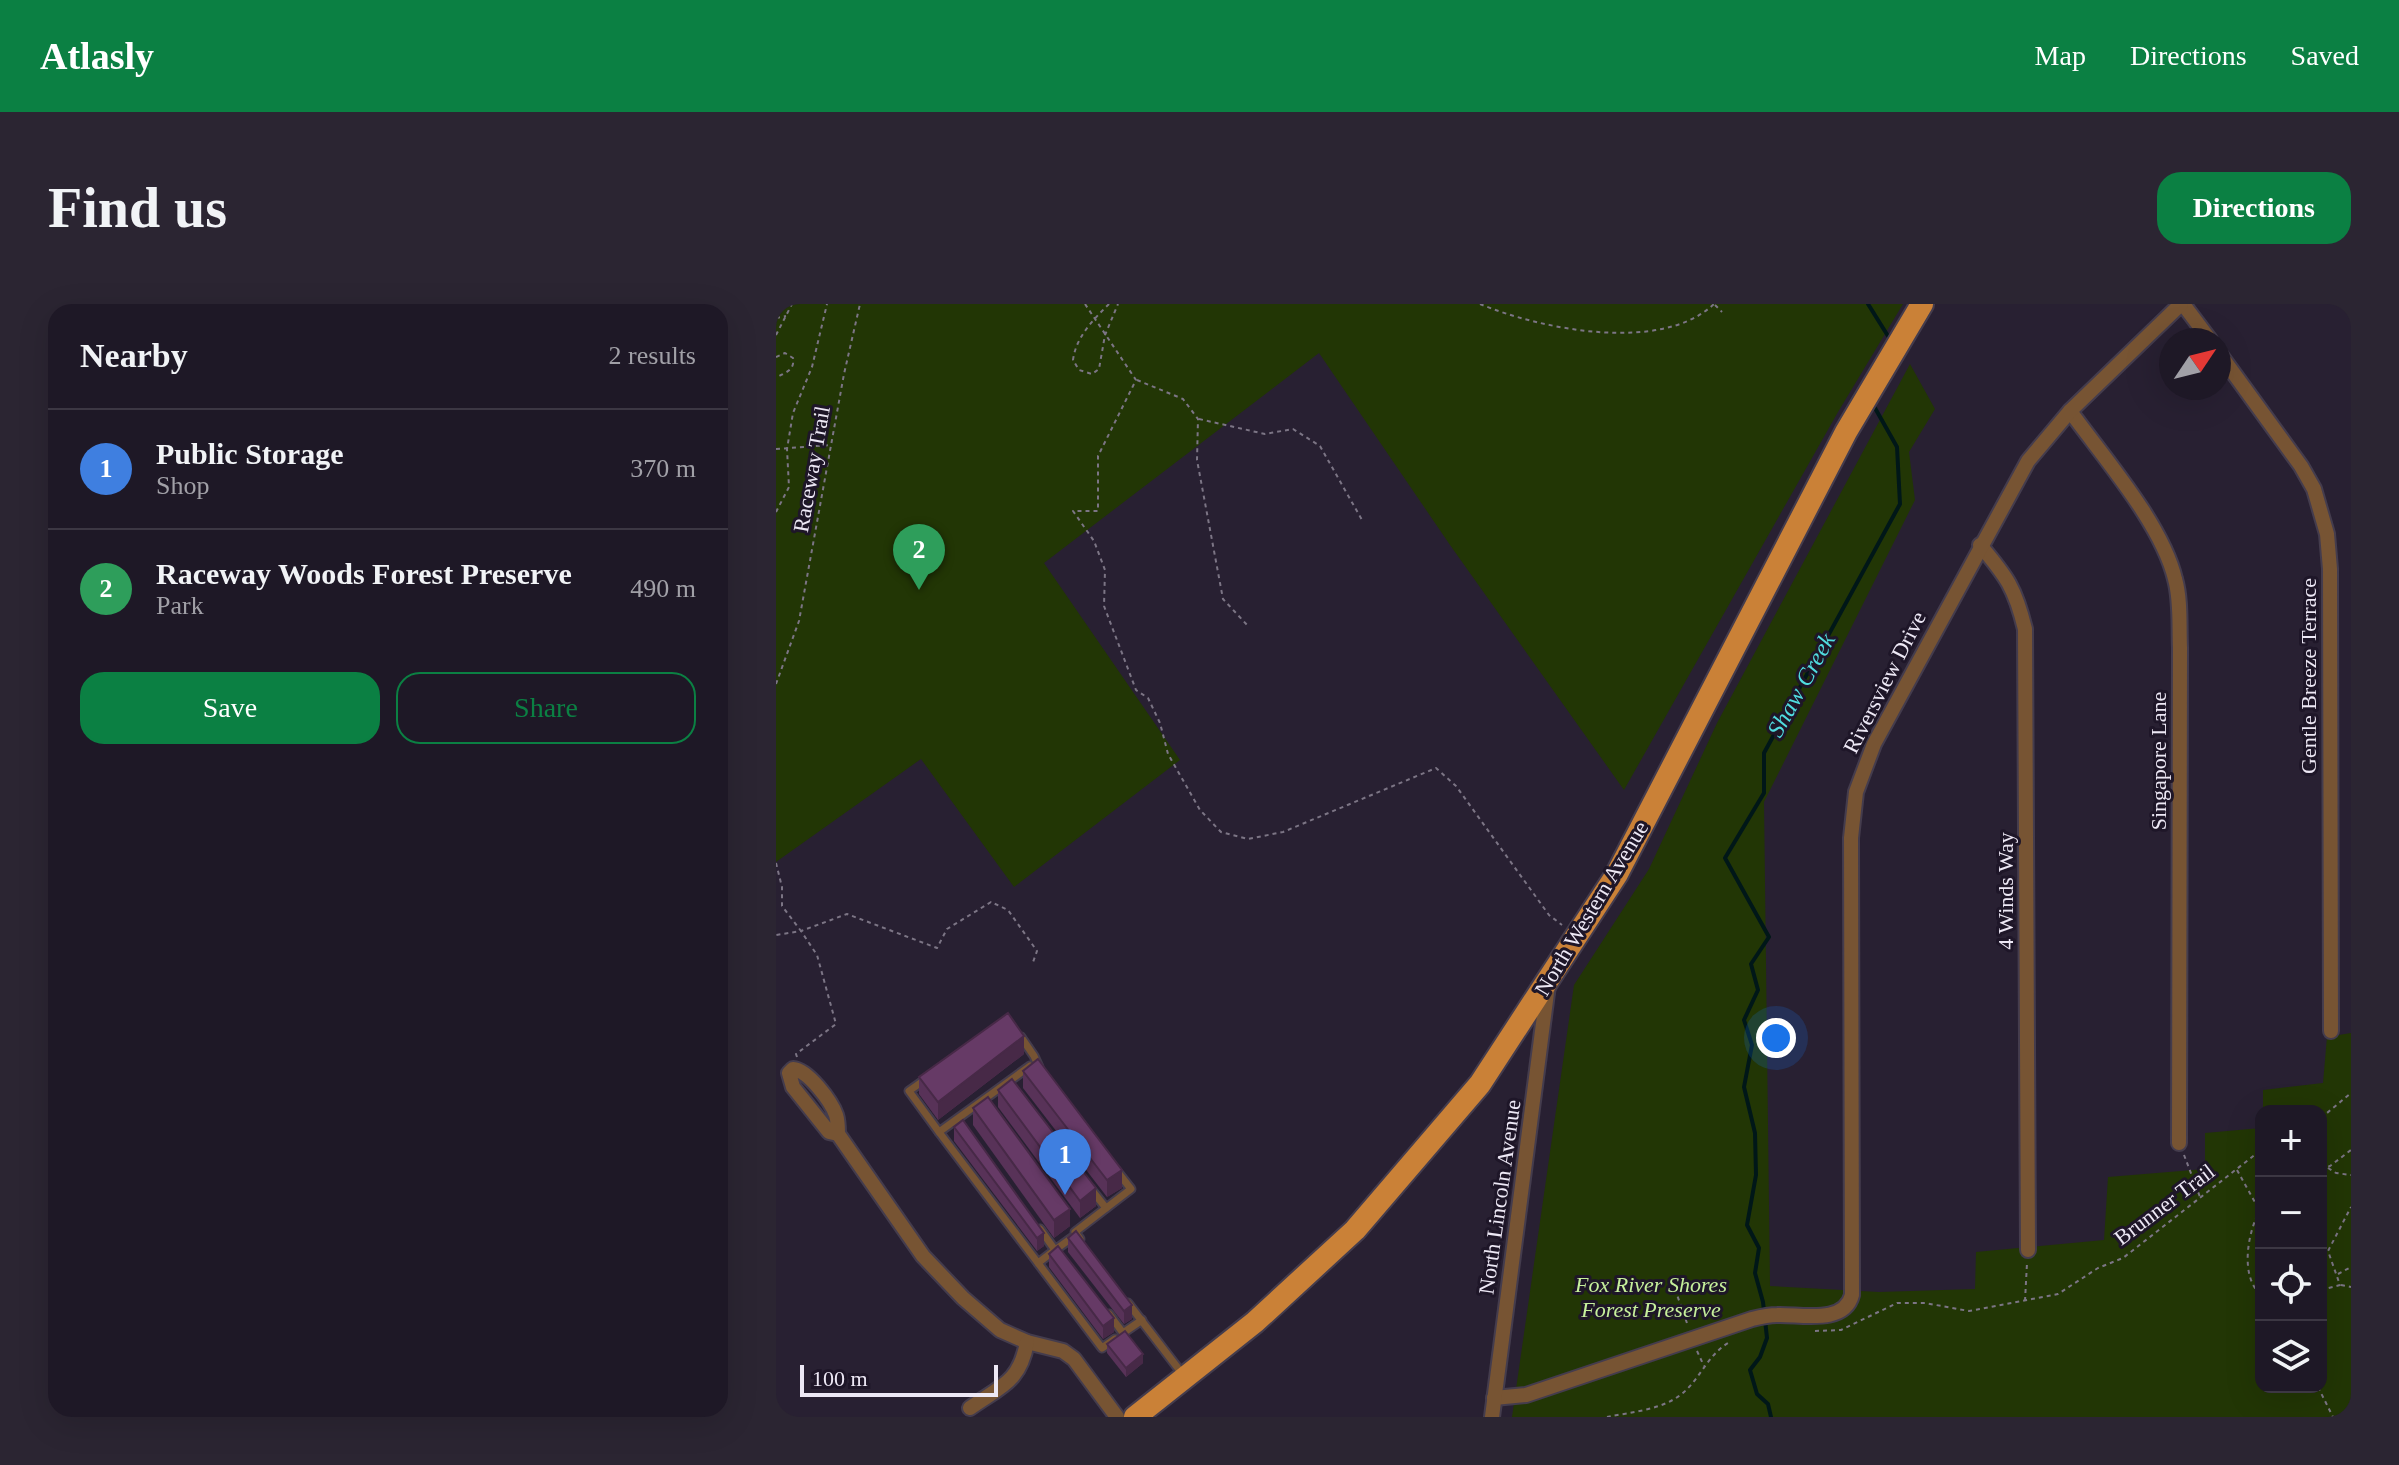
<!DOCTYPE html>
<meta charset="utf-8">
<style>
:root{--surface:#1e1826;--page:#2b2532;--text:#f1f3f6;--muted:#a1a0a7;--line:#3c3743;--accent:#0b8043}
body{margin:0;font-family:Georgia,serif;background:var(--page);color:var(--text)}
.controls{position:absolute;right:24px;bottom:24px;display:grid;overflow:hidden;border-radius:16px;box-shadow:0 8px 32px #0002}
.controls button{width:72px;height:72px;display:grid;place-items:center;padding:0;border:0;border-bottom:2px solid var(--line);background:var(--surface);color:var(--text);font:40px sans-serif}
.compass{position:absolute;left:1383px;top:24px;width:72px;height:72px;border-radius:50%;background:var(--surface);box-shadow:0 8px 32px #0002;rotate:55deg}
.scale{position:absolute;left:24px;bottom:20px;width:198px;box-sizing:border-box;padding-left:8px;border:4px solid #ede8f5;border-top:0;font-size:22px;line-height:28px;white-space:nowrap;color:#ede8f5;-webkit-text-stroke:6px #1e1628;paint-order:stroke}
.you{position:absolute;left:1000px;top:734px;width:28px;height:28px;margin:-20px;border:6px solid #fff;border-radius:50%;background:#1a73e8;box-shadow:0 0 0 12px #1a73e833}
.badge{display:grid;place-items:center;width:52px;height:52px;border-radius:50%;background:var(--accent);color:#fff;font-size:26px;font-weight:700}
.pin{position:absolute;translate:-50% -66px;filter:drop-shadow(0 2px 4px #0008)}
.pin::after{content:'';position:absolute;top:42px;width:28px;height:24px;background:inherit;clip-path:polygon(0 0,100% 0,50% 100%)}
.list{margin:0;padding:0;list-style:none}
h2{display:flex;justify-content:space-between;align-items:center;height:104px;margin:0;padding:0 32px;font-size:34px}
h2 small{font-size:26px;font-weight:400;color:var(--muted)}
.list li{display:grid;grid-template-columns:52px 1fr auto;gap:24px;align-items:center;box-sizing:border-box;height:120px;padding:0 32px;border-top:2px solid var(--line)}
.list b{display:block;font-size:30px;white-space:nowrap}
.list p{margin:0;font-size:26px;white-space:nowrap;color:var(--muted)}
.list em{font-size:26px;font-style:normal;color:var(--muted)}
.actions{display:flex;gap:16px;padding:24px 32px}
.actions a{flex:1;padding:18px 0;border:2px solid var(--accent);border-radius:24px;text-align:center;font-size:28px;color:var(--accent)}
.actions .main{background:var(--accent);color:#fff}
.icon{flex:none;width:44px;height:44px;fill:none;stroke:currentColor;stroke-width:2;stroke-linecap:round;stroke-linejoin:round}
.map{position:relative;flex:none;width:1575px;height:1113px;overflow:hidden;border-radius:24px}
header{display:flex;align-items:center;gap:48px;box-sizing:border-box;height:112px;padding:0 40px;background:var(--accent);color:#fff}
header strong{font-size:38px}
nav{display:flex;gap:44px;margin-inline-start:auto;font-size:28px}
.intro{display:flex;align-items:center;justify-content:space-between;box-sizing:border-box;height:192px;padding:0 48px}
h1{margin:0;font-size:56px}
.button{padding:20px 36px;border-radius:24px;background:var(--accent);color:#fff;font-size:28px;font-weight:700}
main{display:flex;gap:48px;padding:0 48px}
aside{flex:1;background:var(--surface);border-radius:24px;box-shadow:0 8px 32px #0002}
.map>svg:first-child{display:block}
.green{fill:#223605}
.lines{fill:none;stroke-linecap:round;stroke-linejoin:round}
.stream{stroke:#001718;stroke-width:4}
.service-casing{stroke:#443c4d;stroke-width:11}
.minor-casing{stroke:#443c4d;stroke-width:18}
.primary-casing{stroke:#443c4d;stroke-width:26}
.path{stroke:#7c7585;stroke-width:2;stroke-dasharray:4 4;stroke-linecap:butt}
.service{stroke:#775433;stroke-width:7}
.minor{stroke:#775433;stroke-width:14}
.primary{stroke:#ca8137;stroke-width:22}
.wall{fill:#583258}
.shaded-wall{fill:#472947}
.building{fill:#663a66;stroke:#472947;stroke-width:2}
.labels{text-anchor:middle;stroke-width:6;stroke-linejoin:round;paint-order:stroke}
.street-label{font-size:22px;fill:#ede8f5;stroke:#1e1628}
.park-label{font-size:22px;font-style:italic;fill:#c6f09b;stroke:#1e1628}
.water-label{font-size:24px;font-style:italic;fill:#50dcdf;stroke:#1e1628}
</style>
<header>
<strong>Atlasly</strong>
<nav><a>Map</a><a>Directions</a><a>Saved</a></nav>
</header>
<div class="intro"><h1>Find us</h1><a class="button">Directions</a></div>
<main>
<aside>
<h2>Nearby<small>2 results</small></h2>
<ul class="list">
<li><span class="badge" style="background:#3f7fe0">1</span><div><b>Public Storage</b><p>Shop</p></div><em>370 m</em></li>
<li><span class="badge" style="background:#2e9e5b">2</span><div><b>Raceway Woods Forest Preserve</b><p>Park</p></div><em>490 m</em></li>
</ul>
<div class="actions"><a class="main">Save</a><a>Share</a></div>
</aside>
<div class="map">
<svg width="1575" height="1113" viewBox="0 0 1575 1113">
<rect width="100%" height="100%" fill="#282032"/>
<g class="green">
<polygon points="0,0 1127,0 1062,108 848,486 674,241 543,49 268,259 404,456 238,583 145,455 0,558"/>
<polygon points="1134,60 1159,105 1133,148 1139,196 988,498 994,982 1103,988 1199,985 1200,948 1328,936 1332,873 1429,865 1429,829 1485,824 1485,1083 1545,1083 1545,807 1487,807 1487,786 1547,779 1551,733 1575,729 1575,1113 736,1113 798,681 873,565 941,419"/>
</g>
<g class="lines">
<g class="stream">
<polyline points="1092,0 1112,32"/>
<polyline points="995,1113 992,1100 981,1090 974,1066 984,1053 991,1034 987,998 979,969 983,944 971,921 980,871 979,829 968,783 976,741 968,716 982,686 975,660 993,633 949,554 988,489 988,449 1124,200 1121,143 1099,104"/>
</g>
<g class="service-casing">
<g id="service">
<polyline points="245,733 258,752 263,763"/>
<polyline points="150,775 133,787 163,828 254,762"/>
<polyline points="163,828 262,959 279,946"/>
<polyline points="314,884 330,904"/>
<polyline points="264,925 279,946 297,933"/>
<polyline points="304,935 299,928 355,885 340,866"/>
<polyline points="262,959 326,1044 339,1035"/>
<polyline points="352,999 408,1072"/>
<polyline points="333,1010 347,1029 366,1016"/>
</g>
</g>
<g class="minor-casing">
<g id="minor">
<polyline points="1407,0 1434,36"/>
<polyline points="1443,49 1525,162 1538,185 1551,230 1554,265 1555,727"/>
<path d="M1294,107c34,47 92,113 105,168 6,21 4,47 5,69l-1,495"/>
<path d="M1204,241c27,32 35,43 45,84l3,621"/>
<path d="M62,830c0,-6 0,-13 -2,-19 -5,-14 -28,-45 -43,-46l-4,4 4,14 36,45 9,2 85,122 40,42 37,32 27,12 36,9 11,8 43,58"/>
<path d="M718,1094l32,-3 226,-76c8,-2 17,-4 25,-4 24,-1 67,10 75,-20l-1,-457 5,-46 18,-48 154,-283 42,-50 111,-107"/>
<path d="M194,1104c31,-22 50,-26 57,-66"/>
<polyline points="716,1113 772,681"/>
</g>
</g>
<g class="primary-casing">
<polyline id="primary" points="359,1113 479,1018 579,926 704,780 841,570 1070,128 1146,0"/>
</g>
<g class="path">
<polyline points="309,0 360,76 322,152 322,207 297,207 318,237 329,266 328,302 360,386 372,394 384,419 392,450 424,506 445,528 472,535 507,528 660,464 680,482 773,611 786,621"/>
<path d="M333,0c-16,16 -33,33 -36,56l6,10 13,4 7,-5 6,-34 13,-31"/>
<path d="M704,0c60,25 181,50 234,0"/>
<polyline points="939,1 946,8"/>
<polyline points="0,14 10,12"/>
<polyline points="0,31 16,0"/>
<path d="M0,53l9,-4 8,5c2,13 -8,14 -17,20"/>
<polyline points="361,76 407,95 422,115 421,156 447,295 472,322"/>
<polyline points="423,115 489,130 517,125 544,142 586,216"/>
<polyline points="0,145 55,141"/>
<polyline points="0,208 13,183 11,145 17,109 36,63 51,0"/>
<polyline points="0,380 23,317 68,70 84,0"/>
<polyline points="0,559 6,583 6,602 25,627 0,631"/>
<polyline points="21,753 20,750 60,720 41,651 25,627 71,610 161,644 171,625 215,598 232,606 261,647 256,661"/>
<polyline points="1545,814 1575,789"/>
<polyline points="1408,851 1424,893"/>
<polyline points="1552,864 1560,869 1575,871"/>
<polyline points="1461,866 1485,909"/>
<polyline points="1545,866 1554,862 1575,846"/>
<path d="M1485,904c-13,22 -22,68 0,87"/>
<polyline points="1562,970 1575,963"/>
<polyline points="1565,981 1575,983"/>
<polyline points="899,985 912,1022"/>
<polyline points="1545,986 1564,981 1552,947 1575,903"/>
<polyline points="1249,997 1251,959"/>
<polyline points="1039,1027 1065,1026 1121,999 1149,999 1193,1007 1282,990 1322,964 1347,954 1485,846"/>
<polyline points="921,1047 928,1062"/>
<polyline points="1542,1083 1557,1113"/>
<path d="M831,1113c24,-5 57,-7 77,-25 17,-15 25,-39 46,-50"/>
</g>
<use href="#service" class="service"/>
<use href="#minor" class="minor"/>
<use href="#primary" class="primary"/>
</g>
<g class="wall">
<polygon points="248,750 162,816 143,790 143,773"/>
<polygon points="247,767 346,884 331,893 247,784"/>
<polygon points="222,786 320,902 304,914 222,803"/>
<polygon points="197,804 294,922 278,934 197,821"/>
<polygon points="178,823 268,942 261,947 178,837"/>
<polygon points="292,934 356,1015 348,1020 292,948"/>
<polygon points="273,950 338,1028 327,1035 273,963"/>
<polygon points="331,1040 367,1059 350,1073 331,1049"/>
</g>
<g class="shaded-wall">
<polygon points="248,732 248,750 162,816 162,798"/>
<polygon points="346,866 346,884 331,893 331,876"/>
<polygon points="320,884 320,902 304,914 304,897"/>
<polygon points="294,905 294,922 278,934 278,916"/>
<polygon points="268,929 268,942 261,947 261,934"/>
<polygon points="356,1001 356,1015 348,1020 348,1007"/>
<polygon points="338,1014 338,1028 327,1035 327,1022"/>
<polygon points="367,1050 367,1059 350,1073 350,1064"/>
</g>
<g class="building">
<polygon points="232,709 248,732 162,798 143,773"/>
<polygon points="262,755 346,866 331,876 247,767"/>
<polygon points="236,775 320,884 304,897 222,786"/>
<polygon points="212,793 294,905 278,916 197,804"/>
<polygon points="187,816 268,929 261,934 178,823"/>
<polygon points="300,927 356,1001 348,1007 292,934"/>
<polygon points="282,942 338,1014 327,1022 273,950"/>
<polygon points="349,1027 367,1050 350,1064 331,1040"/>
</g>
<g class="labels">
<g class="street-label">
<text transform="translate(35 165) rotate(-80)" y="8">Raceway Trail</text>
<text transform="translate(1532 372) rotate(-90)" y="8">Gentle Breeze Terrace</text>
<text transform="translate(1108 378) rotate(-63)" y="8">Riversview Drive</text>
<text transform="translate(1382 457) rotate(-90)" y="8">Singapore Lane</text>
<text transform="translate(1229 587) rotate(-90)" y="8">4 Winds Way</text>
<text transform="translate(815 604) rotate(-59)" y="8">North Western Avenue</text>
<text transform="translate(723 893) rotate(-82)" y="8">North Lincoln Avenue</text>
<text transform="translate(1388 900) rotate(-37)" y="8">Brunner Trail</text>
</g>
<g class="park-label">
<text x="875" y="988">Fox River Shores<tspan x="875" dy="25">Forest Preserve</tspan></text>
</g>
<g class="water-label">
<text transform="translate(1025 381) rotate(-61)" y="8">Shaw Creek</text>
</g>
</g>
</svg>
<div class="controls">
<button>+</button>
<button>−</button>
<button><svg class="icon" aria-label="locate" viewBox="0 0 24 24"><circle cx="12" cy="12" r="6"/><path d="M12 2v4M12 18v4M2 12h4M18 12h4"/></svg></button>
<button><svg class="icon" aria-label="layers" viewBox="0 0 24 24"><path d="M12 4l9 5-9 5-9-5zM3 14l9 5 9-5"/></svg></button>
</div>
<svg class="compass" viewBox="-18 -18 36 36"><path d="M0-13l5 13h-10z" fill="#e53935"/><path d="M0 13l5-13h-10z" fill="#a1a0a7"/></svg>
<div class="scale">100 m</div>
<div class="you"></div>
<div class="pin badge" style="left:289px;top:891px;background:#3f7fe0">1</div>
<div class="pin badge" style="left:143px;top:286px;background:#2e9e5b">2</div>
</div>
</main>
